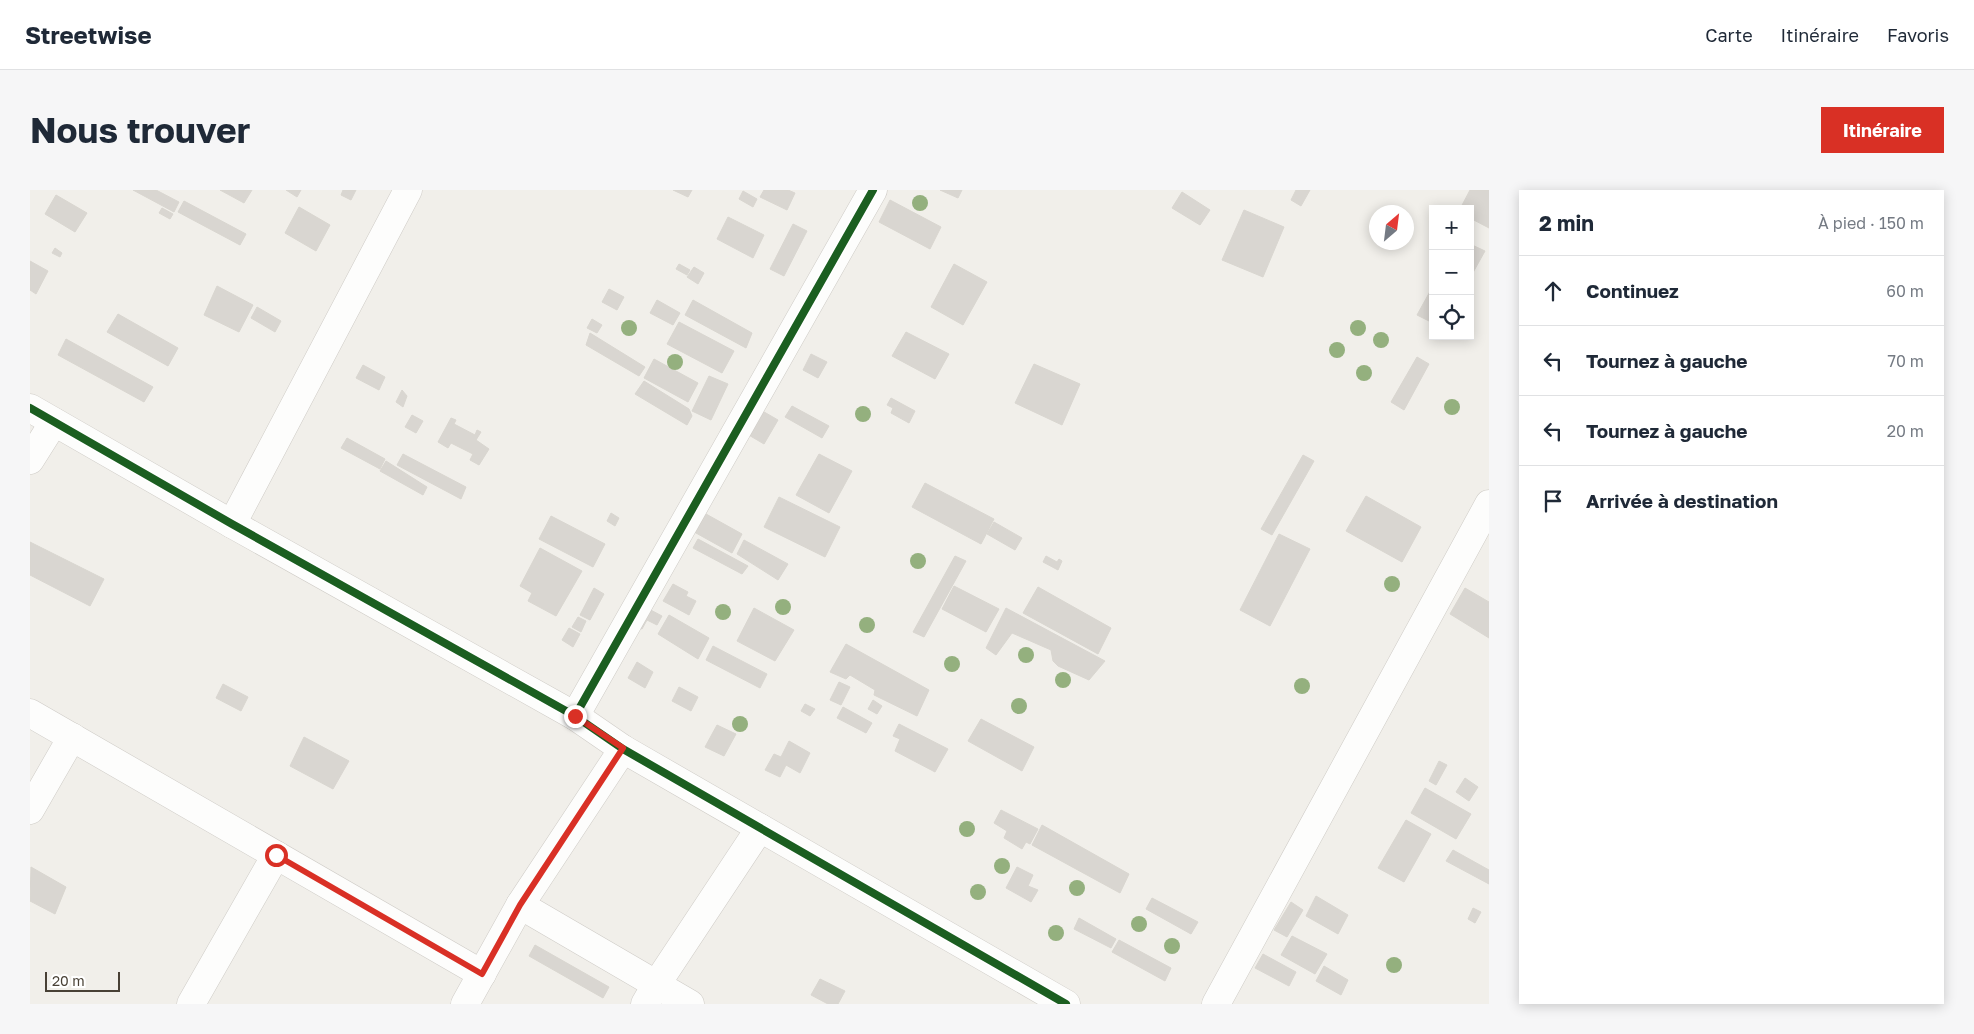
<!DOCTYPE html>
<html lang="fr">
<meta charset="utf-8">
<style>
:root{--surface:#fff;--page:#f6f6f7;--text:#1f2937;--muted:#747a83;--line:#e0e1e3;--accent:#d93025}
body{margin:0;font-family:"Golos Text",sans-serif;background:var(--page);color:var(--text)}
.controls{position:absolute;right:15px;top:15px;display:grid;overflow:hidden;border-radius:0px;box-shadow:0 2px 12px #0003}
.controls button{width:45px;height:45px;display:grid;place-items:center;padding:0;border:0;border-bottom:1px solid var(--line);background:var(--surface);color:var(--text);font:25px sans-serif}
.compass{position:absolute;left:1339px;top:15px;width:45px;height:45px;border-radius:50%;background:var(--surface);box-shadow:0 2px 12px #0003;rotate:28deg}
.scale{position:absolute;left:15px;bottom:12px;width:75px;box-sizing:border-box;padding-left:5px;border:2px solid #484035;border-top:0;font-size:14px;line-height:18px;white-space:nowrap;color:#484035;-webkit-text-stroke:4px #fff;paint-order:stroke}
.stop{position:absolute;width:15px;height:15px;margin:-11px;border:4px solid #d93025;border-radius:50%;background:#fff}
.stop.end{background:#d93025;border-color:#fff;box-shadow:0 1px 5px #0008}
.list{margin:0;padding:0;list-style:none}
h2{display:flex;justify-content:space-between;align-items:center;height:65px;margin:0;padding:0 20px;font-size:21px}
h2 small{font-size:16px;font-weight:400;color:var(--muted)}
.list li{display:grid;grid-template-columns:32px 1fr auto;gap:15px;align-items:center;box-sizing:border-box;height:70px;padding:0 20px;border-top:1px solid var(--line)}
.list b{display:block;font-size:19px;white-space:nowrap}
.list em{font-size:16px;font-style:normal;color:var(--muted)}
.icon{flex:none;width:28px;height:28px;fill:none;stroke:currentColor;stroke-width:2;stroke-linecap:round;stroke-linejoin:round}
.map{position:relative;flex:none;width:1459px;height:814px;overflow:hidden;border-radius:0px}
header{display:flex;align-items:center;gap:30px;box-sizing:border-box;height:70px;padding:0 25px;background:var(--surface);border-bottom:1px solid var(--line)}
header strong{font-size:24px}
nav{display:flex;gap:28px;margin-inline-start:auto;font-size:18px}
.intro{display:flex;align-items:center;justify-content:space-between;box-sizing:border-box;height:120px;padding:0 30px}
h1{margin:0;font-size:35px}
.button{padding:12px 22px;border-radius:0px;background:var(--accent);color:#fff;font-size:18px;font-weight:700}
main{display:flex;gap:30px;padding:0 30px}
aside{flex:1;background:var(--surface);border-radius:0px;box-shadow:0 2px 12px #0003}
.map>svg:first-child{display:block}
.building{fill:#d9d6d1;stroke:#d9d6d0}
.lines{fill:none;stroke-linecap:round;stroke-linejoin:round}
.minor-casing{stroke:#cecbc6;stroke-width:29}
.minor{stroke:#fdfdfc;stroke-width:28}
.cycleway-casing{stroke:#fff;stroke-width:11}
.cycleway{stroke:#1b5e20;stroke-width:8}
.tree{fill:#94b07e}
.route{stroke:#d93025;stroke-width:6}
</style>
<header>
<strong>Streetwise</strong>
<nav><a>Carte</a><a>Itinéraire</a><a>Favoris</a></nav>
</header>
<div class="intro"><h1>Nous trouver</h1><a class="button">Itinéraire</a></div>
<main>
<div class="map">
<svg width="1459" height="814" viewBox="0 0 1459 814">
<rect width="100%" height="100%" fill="#f1efea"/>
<g class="building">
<polygon points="103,0 126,0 149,12 144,22"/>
<polygon points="190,0 222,0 214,13"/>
<polygon points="256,0 271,0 267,7"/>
<polygon points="313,0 326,0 321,10 311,5"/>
<polygon points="643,0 662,0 658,7"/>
<polygon points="734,0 758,0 765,3 757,20 730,7"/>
<polygon points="910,0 932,0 928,8"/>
<polygon points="1266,0 1280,0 1271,16 1261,10"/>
<polygon points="1440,0 1459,0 1459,38 1440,28 1440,19 1430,19"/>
<polygon points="713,1 727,9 723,17 709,9"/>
<polygon points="1152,2 1180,20 1170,35 1142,18"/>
<polygon points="26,5 57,23 45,42 15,24"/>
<polygon points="860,10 911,37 900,59 849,32"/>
<polygon points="154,11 216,44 210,55 148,22"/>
<polygon points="269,17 300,35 286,61 255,43"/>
<polygon points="132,18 143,24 140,29 129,23"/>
<polygon points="1214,20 1254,37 1233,87 1192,70"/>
<polygon points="698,27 734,45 723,68 687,49"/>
<polygon points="763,34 777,41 754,86 740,79"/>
<polygon points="1440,54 1455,61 1440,88"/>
<polygon points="25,58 32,63 30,67 22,63"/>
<polygon points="0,71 18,81 6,104 0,100"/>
<polygon points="649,74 660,80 657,85 646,79"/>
<polygon points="924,74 957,92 933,135 901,117"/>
<polygon points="664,77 674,83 668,94 657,87"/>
<polygon points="187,96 223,115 209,142 174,125"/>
<polygon points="1403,96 1403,133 1387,125"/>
<polygon points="579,99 594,107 587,120 572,112"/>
<polygon points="627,110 650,123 643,135 620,123"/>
<polygon points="663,110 722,143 716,158 655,125"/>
<polygon points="227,117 251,131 245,142 221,128"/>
<polygon points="88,124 148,158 138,176 77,142"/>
<polygon points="562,129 572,135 567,143 557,138"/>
<polygon points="649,132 704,161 692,183 637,154"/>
<polygon points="876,142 919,164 905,189 862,166"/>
<polygon points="560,143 615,177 609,186 556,155"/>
<polygon points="36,149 123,197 114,212 28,165"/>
<polygon points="781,164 797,172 788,188 773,180"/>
<polygon points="1387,167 1399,174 1374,220 1361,212"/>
<polygon points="624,169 668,193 658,212 614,188"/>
<polygon points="1004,174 1050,194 1032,235 985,213"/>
<polygon points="333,175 355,187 349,200 326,188"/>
<polygon points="679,186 698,194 681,230 662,221"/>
<polygon points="614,191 659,219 662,226 657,235 605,204"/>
<polygon points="372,200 377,206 373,217 366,212"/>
<polygon points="861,208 885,221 879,233 861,223 863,218 857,215"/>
<polygon points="762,216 799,236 792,248 755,227"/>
<polygon points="729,219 748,230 734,254 717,244"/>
<polygon points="382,225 393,231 386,243 375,237"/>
<polygon points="421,228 426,230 424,234 445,245 447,240 451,242 446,250 459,259 449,275 440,270 443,264 421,253 418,258 408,252"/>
<polygon points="317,248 355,269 350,279 311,258"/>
<polygon points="373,264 436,297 431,309 367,275"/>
<polygon points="789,264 822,281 799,323 766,305"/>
<polygon points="1273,265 1284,271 1242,345 1231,339"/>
<polygon points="356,271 397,297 393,305 350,281"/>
<polygon points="895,293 964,329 951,354 882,317"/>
<polygon points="1336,306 1391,337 1372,372 1316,341"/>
<polygon points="749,307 810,337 795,367 734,337"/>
<polygon points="667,319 712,344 702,363 657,338"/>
<polygon points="581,323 589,328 585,336 577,331"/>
<polygon points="521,326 575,354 563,377 509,349"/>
<polygon points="964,332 992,348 985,360 957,344"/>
<polygon points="1249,344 1280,359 1240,436 1210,420"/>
<polygon points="668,349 718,376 712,384 663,358"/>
<polygon points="714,350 758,374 748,390 707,364"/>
<polygon points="0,352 74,389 60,416 0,385"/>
<polygon points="510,358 552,381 526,426 498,411 502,403 490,396"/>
<polygon points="925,366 936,371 894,447 883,442"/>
<polygon points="1016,366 1027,372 1029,369 1032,371 1028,380 1013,372"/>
<polygon points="643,394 658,402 656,406 666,411 659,425 633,411"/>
<polygon points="924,396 969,419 956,442 912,419"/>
<polygon points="1008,397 1081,438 1068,464 993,423"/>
<polygon points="564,398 574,404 560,430 550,425"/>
<polygon points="1435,398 1459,412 1459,448 1420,424"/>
<polygon points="615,417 632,426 627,435 617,430 612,439 605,436"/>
<polygon points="724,418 764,440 745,471 707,451"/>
<polygon points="976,418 1075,471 1059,490 1028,476 1023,471 1021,460 982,443 966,465 956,458"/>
<polygon points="639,425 679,448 668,469 628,444"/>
<polygon points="548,427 556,431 551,442 542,437"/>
<polygon points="539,438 550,444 543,457 532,450"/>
<polygon points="816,454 899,500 887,526 844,505 845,500 820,485 816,489 800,482"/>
<polygon points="683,456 737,484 730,498 676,470"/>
<polygon points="607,472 623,482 615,498 598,488"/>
<polygon points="809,492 820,497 811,515 800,510"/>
<polygon points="193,494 218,507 211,521 186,508"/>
<polygon points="649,497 668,507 661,521 642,511"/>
<polygon points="843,510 852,516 847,524 838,519"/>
<polygon points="775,514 785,519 780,526 771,521"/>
<polygon points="813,517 842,533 836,543 807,528"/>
<polygon points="951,529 1004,557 992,581 938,551"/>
<polygon points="869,534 918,559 905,582 865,561 870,549 863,546"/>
<polygon points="687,535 706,544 694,566 675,557"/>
<polygon points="274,547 319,571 303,599 260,576"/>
<polygon points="759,551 780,563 770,583 756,575 750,587 735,580 744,564 751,567"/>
<polygon points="1409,571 1417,575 1406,595 1399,591"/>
<polygon points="1435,588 1448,597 1439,611 1426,602"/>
<polygon points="1395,598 1441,624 1426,649 1381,623"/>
<polygon points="971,620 1008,639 1000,654 996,652 992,659 974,648 977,641 964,633"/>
<polygon points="1376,630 1401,644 1374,692 1348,678"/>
<polygon points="1012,635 1099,684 1090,703 1002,655"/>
<polygon points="1423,660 1459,680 1459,694 1416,671"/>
<polygon points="1,677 36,697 25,724 0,711"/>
<polygon points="987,677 1003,685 998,696 1008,700 1001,712 976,698"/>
<polygon points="1286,706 1318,725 1308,744 1276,726"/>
<polygon points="1122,708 1168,732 1161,744 1116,719"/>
<polygon points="1261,712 1273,720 1257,747 1244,740"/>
<polygon points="1443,718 1451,722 1445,733 1438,729"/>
<polygon points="1049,728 1086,749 1081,758 1044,739"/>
<polygon points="1262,746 1297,764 1285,784 1251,765"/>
<polygon points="1089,750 1141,778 1135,791 1082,762"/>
<polygon points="505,755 579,797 573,808 499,766"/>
<polygon points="1233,764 1266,782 1259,796 1225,778"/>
<polygon points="1294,776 1318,790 1311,805 1286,791"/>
<polygon points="790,789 815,801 808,814 798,814 781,805"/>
</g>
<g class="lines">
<g class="minor-casing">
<g id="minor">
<polyline points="0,218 202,334 545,526 593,559 1036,814"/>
<polyline points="0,270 24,232"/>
<polyline points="202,334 378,0"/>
<polyline points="0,523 452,784"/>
<polyline points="545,526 843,0"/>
<polyline points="0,620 42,547"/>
<polyline points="490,715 660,814"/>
<polyline points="161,814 246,665"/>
<polyline points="435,814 490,715 593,559"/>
<polyline points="615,814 626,795 730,638"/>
<polyline points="1186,814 1459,314"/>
</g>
</g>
<use href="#minor" class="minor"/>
<g class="cycleway-casing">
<g id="cycleway">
<polyline points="0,218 202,334 545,526 593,559 1036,814"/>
<polyline points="545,526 843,0"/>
</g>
</g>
<use href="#cycleway" class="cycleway"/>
</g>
<g class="tree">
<circle cx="890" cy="13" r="8"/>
<circle cx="599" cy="138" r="8"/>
<circle cx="1328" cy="138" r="8"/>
<circle cx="1351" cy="150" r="8"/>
<circle cx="1307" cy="160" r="8"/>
<circle cx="645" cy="172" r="8"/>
<circle cx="1334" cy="183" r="8"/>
<circle cx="1422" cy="217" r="8"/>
<circle cx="833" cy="224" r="8"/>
<circle cx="888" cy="371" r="8"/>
<circle cx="1362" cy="394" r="8"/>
<circle cx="753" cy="417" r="8"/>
<circle cx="693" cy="422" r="8"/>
<circle cx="837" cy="435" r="8"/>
<circle cx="996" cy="465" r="8"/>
<circle cx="922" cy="474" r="8"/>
<circle cx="1033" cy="490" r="8"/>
<circle cx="1272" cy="496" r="8"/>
<circle cx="989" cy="516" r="8"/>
<circle cx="710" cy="534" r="8"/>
<circle cx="937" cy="639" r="8"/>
<circle cx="972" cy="676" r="8"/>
<circle cx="1047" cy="698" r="8"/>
<circle cx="948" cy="702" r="8"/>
<circle cx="1109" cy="734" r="8"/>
<circle cx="1026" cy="743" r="8"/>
<circle cx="1142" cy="756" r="8"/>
<circle cx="1364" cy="775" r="8"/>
</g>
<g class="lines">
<polyline class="route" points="246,665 452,784 490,715 593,558 545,526"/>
</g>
</svg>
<div class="controls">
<button>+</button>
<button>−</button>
<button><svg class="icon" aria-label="locate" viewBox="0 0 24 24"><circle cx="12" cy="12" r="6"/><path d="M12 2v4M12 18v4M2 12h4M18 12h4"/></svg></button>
</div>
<svg class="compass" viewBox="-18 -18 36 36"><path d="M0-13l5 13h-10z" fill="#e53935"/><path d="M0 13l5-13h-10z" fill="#747a83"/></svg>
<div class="scale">20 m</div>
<div class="stop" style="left:246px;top:665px"></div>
<div class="stop end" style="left:545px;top:526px"></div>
</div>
<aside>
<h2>2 min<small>À pied · 150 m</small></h2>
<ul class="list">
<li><svg class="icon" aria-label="ahead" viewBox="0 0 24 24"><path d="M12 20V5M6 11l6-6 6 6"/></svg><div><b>Continuez</b></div><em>60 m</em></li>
<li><svg class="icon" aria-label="left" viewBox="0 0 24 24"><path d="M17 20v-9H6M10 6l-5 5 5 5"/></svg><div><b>Tournez à gauche</b></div><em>70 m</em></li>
<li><svg class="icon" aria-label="left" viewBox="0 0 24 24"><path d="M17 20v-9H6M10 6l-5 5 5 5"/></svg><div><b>Tournez à gauche</b></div><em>20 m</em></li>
<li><svg class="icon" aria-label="arrive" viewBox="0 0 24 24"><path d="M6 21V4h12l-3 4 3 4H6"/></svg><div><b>Arrivée à destination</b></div></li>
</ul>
</aside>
</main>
